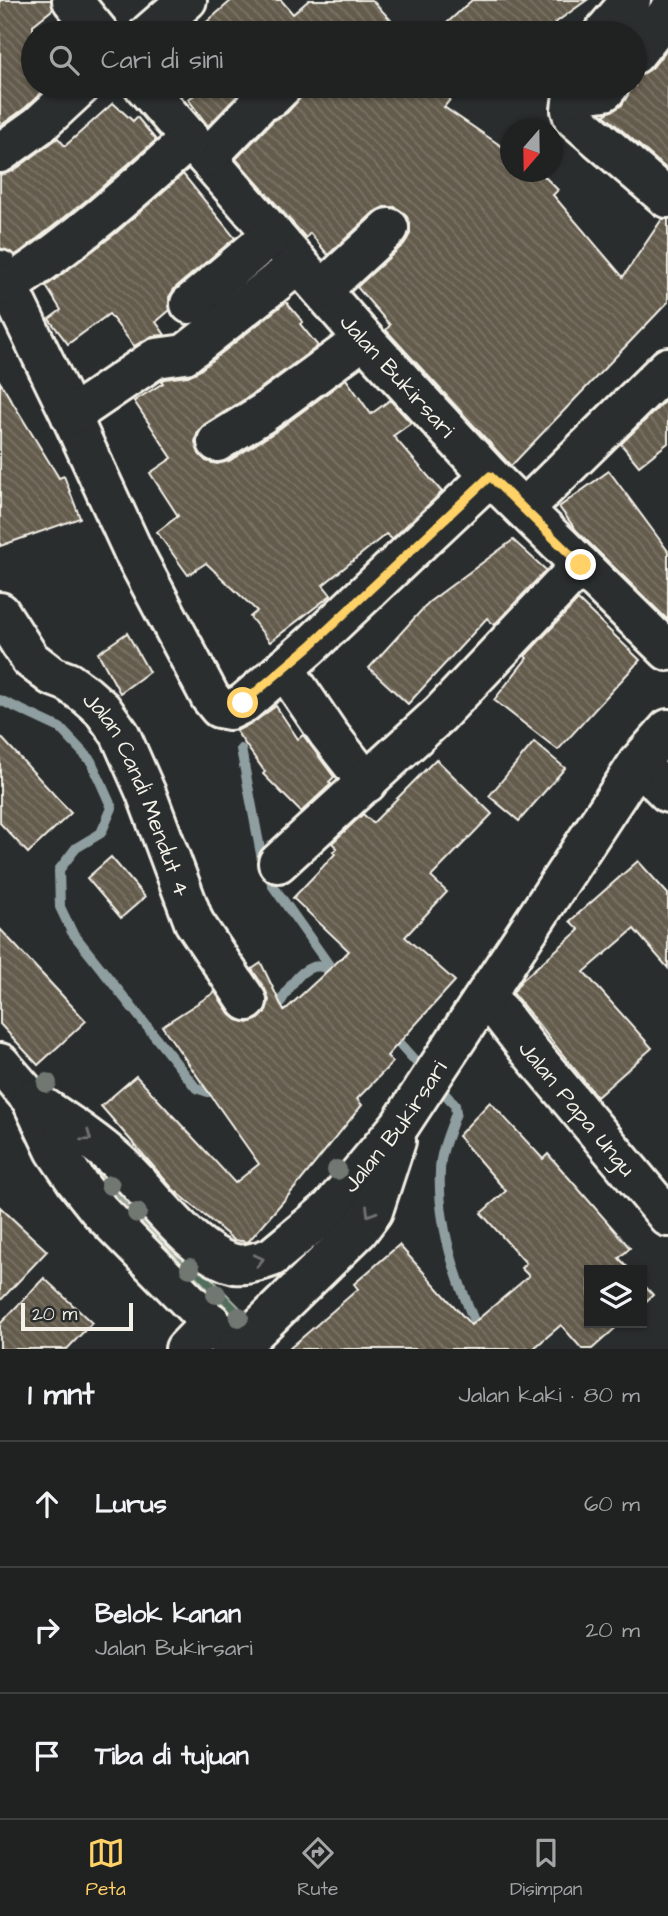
<!DOCTYPE html>
<html lang="id">
<meta charset="utf-8">
<style>
:root{--surface:#202222;--page:#2d2f2f;--text:#f1f3f6;--muted:#a2a4a5;--line:#3d3f40;--accent:#ffd166}
body{margin:0;font-family:"Architects Daughter",sans-serif;background:var(--page);color:var(--text)}
.controls{position:absolute;right:21px;bottom:21px;display:grid;overflow:hidden;border-radius:0px;box-shadow:0 2px 5px #0004}
.controls button{width:63px;height:63px;display:grid;place-items:center;padding:0;border:0;border-bottom:2px solid var(--line);background:var(--surface);color:var(--text);font:35px sans-serif}
.compass{position:absolute;left:500px;top:119px;width:63px;height:63px;border-radius:50%;background:var(--surface);box-shadow:0 2px 5px #0004;rotate:200deg}
.scale{position:absolute;left:21px;bottom:18px;width:112px;box-sizing:border-box;padding-left:7px;border:4px solid #f4f1e8;border-top:0;font-size:19px;line-height:24px;white-space:nowrap;color:#f4f1e8;-webkit-text-stroke:5px #2a2d2e;paint-order:stroke}
.stop{position:absolute;width:21px;height:21px;margin:-16px;border:5px solid #ffd166;border-radius:50%;background:#fff}
.stop.end{background:#ffd166;border-color:#fff;box-shadow:0 2px 7px #0008}
.list{margin:0;padding:0;list-style:none}
h2{display:flex;justify-content:space-between;align-items:center;height:91px;margin:0;padding:0 28px;font-size:30px}
h2 small{font-size:23px;font-weight:400;color:var(--muted)}
.list li{display:grid;grid-template-columns:46px 1fr auto;gap:21px;align-items:center;box-sizing:border-box;height:126px;padding:0 28px;border-top:2px solid var(--line)}
.list b{display:block;font-size:26px;white-space:nowrap}
.list p{margin:0;font-size:23px;white-space:nowrap;color:var(--muted)}
.list em{font-size:23px;font-style:normal;color:var(--muted)}
.icon{flex:none;width:38px;height:38px;fill:none;stroke:currentColor;stroke-width:2;stroke-linecap:round;stroke-linejoin:round}
.map{position:relative;flex:none;width:668px;height:1349px;overflow:hidden}
.search{position:absolute;background:var(--surface);box-shadow:0 2px 5px #0004;left:21px;right:21px;top:21px;height:77px;display:flex;align-items:center;gap:18px;box-sizing:border-box;padding:0 24px;border-radius:38px;color:var(--muted);font-size:26px}
.sheet{height:469px;background:var(--surface)}
nav{display:flex;justify-content:space-around;align-items:center;box-sizing:border-box;height:98px;border-top:2px solid var(--line);background:var(--surface);font-size:19px;color:var(--muted)}
nav a{display:grid;justify-items:center;gap:4px}
nav .on{color:var(--accent)}
.map>svg:first-child{display:block}
.grass{fill:url(#grass-tufts);stroke:#a3afa2;stroke-width:2}
.lines{fill:none;stroke-linecap:round;stroke-linejoin:round}
.stream{stroke:#8f9ea0;stroke-width:10}
.building{fill:url(#building-back-hatch);stroke:#f4f1e8;stroke-width:2}
.minor-casing{stroke:#f4f1e8;stroke-width:44}
.minor{stroke:#2a2d2e;stroke-width:38}
.tree{fill:#717872}
.oneway{stroke:#71726f}
.route{stroke:#ffd166;stroke-width:9}
.labels{text-anchor:middle;stroke-width:5;stroke-linejoin:round;paint-order:stroke}
.street-label{font-size:23px;fill:#f4f1e8;stroke:#2a2d2e}
</style>
<div class="map">
<svg width="668" height="1349" viewBox="0 0 668 1349">
<defs>
<pattern id="grass-tufts" width="24" height="20" patternUnits="userSpaceOnUse" patternTransform="scale(1.75)"><rect width="24" height="20" fill="#526d5c"/><path d="M3 7l-1-3M5 7V3M7 7l1-3M15 17l-1-3M17 17v-4M19 17l1-3" fill="none" stroke="#6c8273"/></pattern>
<pattern id="building-back-hatch" width="6" height="6" patternUnits="userSpaceOnUse" patternTransform="scale(1.75)"><rect width="6" height="6" fill="#645c4d"/><path d="M-1 5l2 2M0 0l6 6M5-1l2 2" fill="none" stroke="#7b7467"/></pattern>
</defs>
<rect width="100%" height="100%" fill="#2a2d2e"/>
<filter id="ink" filterUnits="userSpaceOnUse"><feTurbulence type="fractalNoise" baseFrequency=".0143" numOctaves="2"/><feDisplacementMap in="SourceGraphic" scale="14" xChannelSelector="R" yChannelSelector="G"/><feConvolveMatrix kernelMatrix="1 2 1 2 8 2 1 2 1" color-interpolation-filters="sRGB"/></filter>
<g filter="url(#ink)">
<polygon class="grass" points="91,1160 110,1174 245,1313 238,1320 88,1165 87,1162"/>
<g class="lines">
<g class="stream">
<polyline points="0,700 60,728 91,761 112,808 101,833 76,848 59,870 60,907 72,932 196,1088 208,1092 223,1090"/>
<polyline points="241,749 261,854 273,886 333,971"/>
<path d="M274,1014c13,-23 34,-69 65,-36"/>
<path d="M390,1033l65,72 1,8c-6,18 -16,39 -16,58 -3,62 22,123 46,178"/>
</g>
</g>
<g class="building">
<polygon points="0,0 51,0 53,9 33,25 33,86 49,86 25,108 0,126"/>
<polygon points="232,0 281,0 293,14 309,0 372,0 403,33 194,33"/>
<polygon points="472,0 587,0 555,23 562,33 436,33"/>
<polygon points="668,48 668,170 604,115 622,105 630,90 630,86 635,86 635,75 643,74 652,68"/>
<polygon points="189,86 247,86 208,126 188,99 196,94"/>
<polygon points="304,86 461,86 444,107 510,152 510,172 540,172 558,190 553,195 623,277 662,219 668,219 668,302 511,466 386,330 390,325 357,287 404,244 410,234 410,223 405,214 395,207 384,207 374,212 328,255 310,233 306,238 236,159 273,121 287,113 298,101 304,92"/>
<polygon points="113,103 133,121 137,117 156,140 88,199 20,252 15,255 0,248 0,175 13,171 58,138 65,146"/>
<polygon points="183,174 235,238 175,288 169,297 170,310 156,322 165,335 152,336 134,346 109,314 68,344 49,319 61,310 46,286 116,233"/>
<polygon points="286,302 303,322 300,324 318,346 250,396 205,424 198,431 195,442 199,454 206,461 217,464 229,461 275,432 346,379 371,414 390,400 411,423 393,436 442,492 392,539 386,534 323,585 331,595 270,642 250,617 257,611 206,563 188,575 157,532 178,516 150,473 172,458 134,401 163,383 161,381 164,379 188,376 199,371"/>
<polygon points="0,382 59,478 64,476 80,518 0,546"/>
<polygon points="668,398 668,443 639,466 621,444"/>
<polygon points="609,471 668,551 668,620 577,531 559,507"/>
<polygon points="513,540 546,570 494,625 487,618 408,704 369,668 429,602"/>
<polygon points="578,600 640,660 558,750 494,700 527,658 525,656"/>
<polygon points="127,633 149,672 120,693 98,653"/>
<polygon points="276,706 298,739 303,735 334,777 329,782 331,784 301,812 263,774 265,772 236,731 254,722"/>
<polygon points="0,736 71,813 28,853 0,823"/>
<polygon points="534,742 565,768 519,821 489,796"/>
<polygon points="436,759 492,814 431,877 447,892 405,937 455,981 387,1056 393,1062 357,1099 362,1105 299,1183 248,1242 234,1240 173,1189 101,1106 136,1076 235,1183 259,1164 162,1026 215,992 229,1013 237,1020 248,1023 259,1019 266,1011 269,1000 265,989 252,969 261,963 284,1011 349,951 293,898 335,854 333,852 337,848 332,843 363,814 373,823"/>
<polygon points="111,857 145,897 121,918 87,878"/>
<polygon points="638,861 668,894 668,968 634,929 584,972 652,1048 597,1097 513,993 521,981 579,930 570,921"/>
<polygon points="0,929 86,1021 38,1065 0,1024"/>
<polygon points="490,1102 543,1159 548,1154 630,1248 619,1258 630,1270 589,1270 589,1323 621,1323 592,1349 582,1349 561,1325 533,1349 289,1349 358,1289 354,1284 399,1245 471,1325 529,1276 521,1268 526,1263 481,1213 506,1191 458,1136"/>
<polygon points="0,1207 47,1251 0,1301"/>
<polygon points="44,1278 92,1323 67,1349 0,1349 0,1324"/>
<polygon points="642,1283 653,1295 642,1305"/>
</g>
<g class="lines">
<g class="minor-casing">
<g id="minor">
<polyline points="72,0 99,33"/>
<polyline points="149,33 187,0"/>
<polyline points="603,33 631,0"/>
<polyline points="635,54 668,13"/>
<path id="s1" d="M144,86l220,253 126,137 178,175"/>
<polyline points="574,86 571,110 573,117 667,198"/>
<polyline points="574,95 605,91 609,86"/>
<polyline points="0,153 39,125 81,86"/>
<polyline points="207,158 260,103 272,97 283,86"/>
<polyline points="0,270 71,416 134,553 210,697 219,708 230,710 244,703 310,646 490,476"/>
<path d="M8,286c66,-43 124,-95 182,-147"/>
<polyline points="322,290 389,228"/>
<polyline points="190,304 273,234"/>
<polyline points="71,416 156,358 185,354 299,264"/>
<polyline points="217,442 262,414 364,339"/>
<polyline points="524,509 668,367"/>
<path id="s2" d="M0,612l30,47 22,17 16,6 18,13 16,14 18,25 26,59 48,129 53,79"/>
<polyline points="284,668 328,733 367,783"/>
<polyline points="638,763 668,793"/>
<polyline points="278,863 440,714 581,565"/>
<path id="s3" d="M487,996l41,53 140,168"/>
<polyline points="0,1063 31,1099 55,1150 76,1181 99,1210 236,1349"/>
<path id="s4" d="M31,1099c29,20 61,39 87,63 32,29 74,93 117,102 11,2 26,-3 37,-7l59,-49 69,-83 238,-362 30,-34"/>
<polyline points="185,1349 211,1322"/>
<polyline points="237,1349 358,1231 373,1211 396,1141"/>
</g>
</g>
<use href="#minor" class="minor"/>
</g>
<g class="tree">
<circle cx="47" cy="1083" r="10"/>
<circle cx="337" cy="1170" r="10"/>
<circle cx="110" cy="1185" r="10"/>
<circle cx="137" cy="1213" r="10"/>
<circle cx="190" cy="1268" r="10"/>
<circle cx="216" cy="1294" r="10"/>
<circle cx="239" cy="1317" r="10"/>
</g>
<defs><path id="oneway-chevron" d="M-2-3.5L2.5 0L-2 3.5" fill="none" stroke-width="1.6" stroke-linecap="round" stroke-linejoin="round" transform="scale(1.75)"/></defs>
<g class="oneway">
<use href="#oneway-chevron" transform="translate(87 1137) rotate(36)"/>
<use href="#oneway-chevron" transform="translate(370 1212) rotate(121)"/>
<use href="#oneway-chevron" transform="translate(259 1260) rotate(-13)"/>
</g>
</g>
<g class="lines" filter="url(#ink)">
<polyline class="route" points="243,703 310,646 490,476 581,565"/>
</g>
<g class="labels">
<g class="street-label">
<text dy="8" stroke="none"><textPath href="#s1" startOffset="385">Jalan Bukirsari</textPath></text>
<text dy="8" stroke="none"><textPath href="#s2" startOffset="236">Jalan Candi Mendut 4</textPath></text>
<text dy="8" stroke="none"><textPath href="#s3" startOffset="144">Jalan Papa Ungu</textPath></text>
<text dy="8" stroke="none"><textPath href="#s4" startOffset="483">Jalan Bukirsari</textPath></text>
</g>
</g>
</svg>
<div class="controls">
<button><svg class="icon" aria-label="layers" viewBox="0 0 24 24"><path d="M12 4l9 5-9 5-9-5zM3 14l9 5 9-5"/></svg></button>
</div>
<svg class="compass" viewBox="-18 -18 36 36"><path d="M0-13l5 13h-10z" fill="#e53935"/><path d="M0 13l5-13h-10z" fill="#a2a4a5"/></svg>
<div class="scale">20 m</div>
<div class="stop" style="left:243px;top:703px"></div>
<div class="stop end" style="left:581px;top:565px"></div>
<div class="search"><svg class="icon" aria-label="search" viewBox="0 0 24 24"><circle cx="10" cy="10" r="6"/><path d="M15 15l6 6"/></svg>Cari di sini</div>
</div>
<section class="sheet">
<h2>1 mnt<small>Jalan kaki · 80 m</small></h2>
<ul class="list">
<li><svg class="icon" aria-label="ahead" viewBox="0 0 24 24"><path d="M12 20V5M6 11l6-6 6 6"/></svg><div><b>Lurus</b></div><em>60 m</em></li>
<li><svg class="icon" aria-label="right" viewBox="0 0 24 24"><path d="M7 20v-9h11M14 6l5 5-5 5"/></svg><div><b>Belok kanan</b><p>Jalan Bukirsari</p></div><em>20 m</em></li>
<li><svg class="icon" aria-label="arrive" viewBox="0 0 24 24"><path d="M6 21V4h12l-3 4 3 4H6"/></svg><div><b>Tiba di tujuan</b></div></li>
</ul>
</section>
<nav>
<a class="on"><svg class="icon" aria-label="map" viewBox="0 0 24 24"><path d="M3 6l6-2 6 2 6-2v14l-6 2-6-2-6 2zM9 4v14M15 6v14"/></svg>Peta</a>
<a><svg class="icon" aria-label="directions" viewBox="0 0 24 24"><path d="M12 3l9 9-9 9-9-9zM9 14v-3h6M13 9l2 2-2 2"/></svg>Rute</a>
<a><svg class="icon" aria-label="saved" viewBox="0 0 24 24"><path d="M7 4h10v16l-5-4-5 4z"/></svg>Disimpan</a>
</nav>
